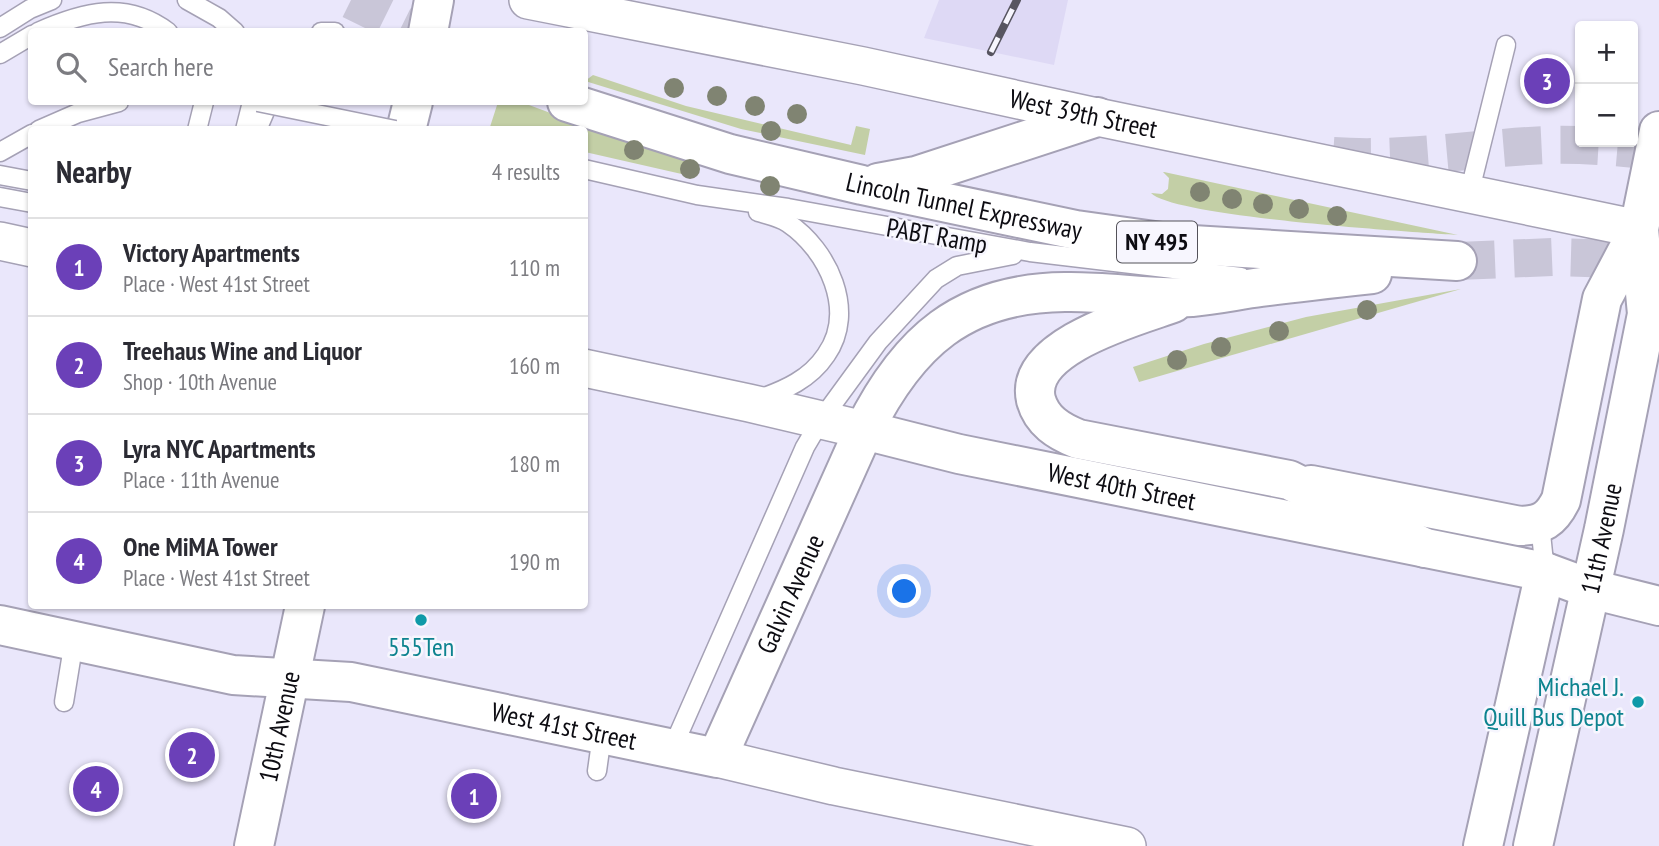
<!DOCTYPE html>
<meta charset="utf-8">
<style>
:root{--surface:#fff;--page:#f2f2f3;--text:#2b2b33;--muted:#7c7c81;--line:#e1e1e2;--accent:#6b40b8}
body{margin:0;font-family:"PT Sans Narrow",sans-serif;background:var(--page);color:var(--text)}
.controls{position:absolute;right:21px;top:21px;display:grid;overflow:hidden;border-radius:7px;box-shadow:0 2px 5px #0004}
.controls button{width:63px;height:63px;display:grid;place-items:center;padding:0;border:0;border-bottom:2px solid var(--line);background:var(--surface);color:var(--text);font:35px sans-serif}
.you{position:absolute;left:905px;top:592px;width:24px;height:24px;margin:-18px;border:5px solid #fff;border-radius:50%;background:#1a73e8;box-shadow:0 0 0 10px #1a73e833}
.badge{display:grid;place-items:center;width:46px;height:46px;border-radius:50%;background:var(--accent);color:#fff;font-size:23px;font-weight:700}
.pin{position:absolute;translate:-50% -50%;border:4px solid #fff;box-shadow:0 2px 7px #0006}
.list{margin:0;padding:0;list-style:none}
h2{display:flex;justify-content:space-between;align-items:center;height:91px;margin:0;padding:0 28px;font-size:30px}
h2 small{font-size:23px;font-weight:400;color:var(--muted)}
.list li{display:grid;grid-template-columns:46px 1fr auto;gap:21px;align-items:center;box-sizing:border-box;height:98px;padding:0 28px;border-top:2px solid var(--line)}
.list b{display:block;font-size:26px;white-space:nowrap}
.list p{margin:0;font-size:23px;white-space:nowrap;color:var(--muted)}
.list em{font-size:23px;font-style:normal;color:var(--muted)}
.icon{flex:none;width:38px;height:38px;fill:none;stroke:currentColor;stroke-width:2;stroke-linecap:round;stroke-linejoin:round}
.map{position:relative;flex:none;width:1659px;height:846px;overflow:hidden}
.search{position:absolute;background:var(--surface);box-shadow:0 2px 5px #0004;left:28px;top:28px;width:560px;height:77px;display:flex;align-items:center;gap:18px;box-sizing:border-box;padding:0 24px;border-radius:7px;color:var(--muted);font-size:26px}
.panel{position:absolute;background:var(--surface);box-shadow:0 2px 5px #0004;left:28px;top:126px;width:560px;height:483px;border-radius:7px}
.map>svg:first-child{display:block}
.built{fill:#ded9f5}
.green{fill:#c3cfa6}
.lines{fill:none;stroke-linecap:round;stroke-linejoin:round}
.motorway-tunnel{stroke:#c9c6d8;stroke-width:38;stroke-dasharray:38 19;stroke-linecap:butt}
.service-casing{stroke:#a5a1b5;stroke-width:21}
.minor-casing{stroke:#a5a1b5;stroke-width:40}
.secondary-casing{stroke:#a5a1b5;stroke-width:42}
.primary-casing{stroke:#a5a1b5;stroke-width:42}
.motorway-casing{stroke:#a5a1b5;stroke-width:42}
.service{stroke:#fff;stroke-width:18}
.minor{stroke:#fff;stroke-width:37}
.secondary{stroke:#fff;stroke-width:38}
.primary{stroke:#fff;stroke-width:38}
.motorway{stroke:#fff;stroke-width:38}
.rail-casing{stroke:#575560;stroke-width:8}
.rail{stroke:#f7f6fe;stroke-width:5;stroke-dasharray:16;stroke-linecap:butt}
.service-bridge-casing{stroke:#a5a1b5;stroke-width:21;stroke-linecap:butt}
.service-bridge{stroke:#fff;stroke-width:18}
.tree{fill:#808472}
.culture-dot{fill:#0f9aa8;stroke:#f7f6fe;stroke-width:2.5}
.labels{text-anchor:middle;stroke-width:5;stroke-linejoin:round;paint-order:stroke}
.shield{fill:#f7f6fe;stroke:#535259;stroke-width:2}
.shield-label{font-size:24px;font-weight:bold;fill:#0d0c12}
.street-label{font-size:26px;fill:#0d0c12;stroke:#f7f6fe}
.culture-label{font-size:26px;fill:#0d838f;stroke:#f7f6fe}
</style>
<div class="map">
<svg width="1659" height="846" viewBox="0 0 1659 846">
<rect width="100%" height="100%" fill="#eae7fb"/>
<polygon class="built" points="939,0 1068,0 1054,65 924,38"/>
<g class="green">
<polygon points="593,75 686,106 851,145 856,126 870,129 865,155 741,129 585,81"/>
<polygon points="498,102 521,102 620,139 691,162 686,175 585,152 584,130 489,130"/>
<path d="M1163,172h1l294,63c-46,-3 -284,-18 -307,-42l11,1 6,-5 1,-11z"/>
<polygon points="1461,289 1139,382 1133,367 1204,344 1306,317"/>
</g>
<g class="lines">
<g class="motorway-tunnel">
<polyline points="351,0 416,32"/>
<path d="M1333,156c72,5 142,-8 214,-11 37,-1 75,2 112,7"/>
<polyline points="1457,261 1552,257 1654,260"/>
</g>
<g class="service-casing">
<g id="service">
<polyline points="187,0 219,18 235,32"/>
<polyline points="0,28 30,9 52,0"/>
<path d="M38,32c45,-20 88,-32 130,0"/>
<polyline points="321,32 335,32"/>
<polyline points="0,54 32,35"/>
<polyline points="39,130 78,113 119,102"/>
<polyline points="197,130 204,102"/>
<polyline points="245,130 252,102"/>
<polyline points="257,130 269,102"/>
<polyline points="0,152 32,134"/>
<polyline points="584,169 697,195 788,208 1030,252 1241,277"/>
<polyline points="0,175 32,181"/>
<polyline points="1469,194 1506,45"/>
<polyline points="0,197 32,203"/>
<path d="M758,212c10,3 21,5 30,11 40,27 69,88 38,132 -16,24 -41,35 -67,44"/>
<polyline points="1540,524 1545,572"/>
<polyline points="64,702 74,641"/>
<polyline points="672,749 805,447 821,420 878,342 936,279 957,266 1013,255"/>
<polyline points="597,771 602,735"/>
</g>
</g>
<g class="minor-casing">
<g id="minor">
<path id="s1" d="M528,0l335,66 234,51 542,112"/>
<polyline points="0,241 32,248"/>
<polyline points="584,368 749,403 864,430"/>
<polyline points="717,758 834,786 1127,846"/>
</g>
</g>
<g class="secondary-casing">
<g id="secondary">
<path id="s2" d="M0,625l233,50 118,7 366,76 147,-328"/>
</g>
</g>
<g class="primary-casing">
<g id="primary">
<polyline points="428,32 434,0"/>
<polyline points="406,130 413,102"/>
<path id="s3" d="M864,430l95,24 586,118 46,17 68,17"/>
<path d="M1311,485l209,41c22,-1 31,-6 41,-26l41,-201 37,-70"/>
<path id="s4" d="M254,846l51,-240"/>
<polyline points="1483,846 1545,572"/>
<path id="s5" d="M1533,846l71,-317 43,-215 -8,-85 20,-98"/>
</g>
</g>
<g class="motorway-casing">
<g id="motorway">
<path id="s6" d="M567,102l163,52 132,31 214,45 100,14 281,17"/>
<polyline points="878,183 916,176 1097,117"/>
<path d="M1173,303c-36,13 -150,43 -137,97 6,21 22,31 42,39l211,41 136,68"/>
<path d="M864,430c44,-88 98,-137 201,-138 42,-1 85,7 127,5 23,-2 46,-7 69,-10 37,-5 74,-9 111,-13"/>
</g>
</g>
<use href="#service" class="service"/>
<use href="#minor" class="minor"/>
<use href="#secondary" class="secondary"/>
<use href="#primary" class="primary"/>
<use href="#motorway" class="motorway"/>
<g class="rail-casing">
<polyline id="rail" points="991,52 1017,0"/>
</g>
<use href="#rail" class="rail"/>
<g class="service-bridge-casing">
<polyline id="service-bridge" points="258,102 395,130"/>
</g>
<use href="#service-bridge" class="service-bridge"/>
</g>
<g class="tree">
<circle cx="674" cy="88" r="10"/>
<circle cx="717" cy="96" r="10"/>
<circle cx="755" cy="106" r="10"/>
<circle cx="797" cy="114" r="10"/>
<circle cx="771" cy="131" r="10"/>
<circle cx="634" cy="150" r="10"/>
<circle cx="690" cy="169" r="10"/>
<circle cx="770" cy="186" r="10"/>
<circle cx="1200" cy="192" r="10"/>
<circle cx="1232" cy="199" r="10"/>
<circle cx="1263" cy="204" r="10"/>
<circle cx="1299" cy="209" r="10"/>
<circle cx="1337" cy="216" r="10"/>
<circle cx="1367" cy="310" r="10"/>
<circle cx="1279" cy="331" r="10"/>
<circle cx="1221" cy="347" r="10"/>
<circle cx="1177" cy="360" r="10"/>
</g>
<g class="culture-dot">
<circle cx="421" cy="620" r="7"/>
<circle cx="1638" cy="702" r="7"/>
</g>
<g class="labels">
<rect class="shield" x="1117" y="221.5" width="80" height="41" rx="5"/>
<g class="shield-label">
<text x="1157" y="250">NY 495</text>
</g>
<g class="street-label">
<text dy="9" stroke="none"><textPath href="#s1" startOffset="567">West 39th Street</textPath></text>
<text dy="9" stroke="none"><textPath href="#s6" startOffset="411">Lincoln Tunnel Expressway</textPath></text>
<text transform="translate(937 236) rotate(10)" y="9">PABT Ramp</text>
<text dy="9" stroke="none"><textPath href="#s3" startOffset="264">West 40th Street</textPath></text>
<text dy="9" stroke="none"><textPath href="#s5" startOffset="315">11th Avenue</textPath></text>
<text dy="9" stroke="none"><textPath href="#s2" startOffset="910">Galvin Avenue</textPath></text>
<text dy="9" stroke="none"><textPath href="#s4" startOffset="122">10th Avenue</textPath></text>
<text dy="9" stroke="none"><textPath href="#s2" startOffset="574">West 41st Street</textPath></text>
</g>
<g class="culture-label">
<text x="421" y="656">555Ten</text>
<text x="1624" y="696" text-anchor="end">Michael J.<tspan x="1624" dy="30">Quill Bus Depot</tspan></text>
</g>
</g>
</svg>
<div class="controls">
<button>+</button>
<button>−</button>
</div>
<div class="you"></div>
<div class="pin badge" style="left:474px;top:796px">1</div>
<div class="pin badge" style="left:192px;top:755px">2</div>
<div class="pin badge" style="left:1547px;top:81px">3</div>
<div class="pin badge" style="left:96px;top:789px">4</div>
<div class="search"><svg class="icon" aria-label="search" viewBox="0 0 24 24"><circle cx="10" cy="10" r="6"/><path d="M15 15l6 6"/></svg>Search here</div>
<section class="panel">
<h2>Nearby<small>4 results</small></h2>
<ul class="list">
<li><span class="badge">1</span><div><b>Victory Apartments</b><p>Place · West 41st Street</p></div><em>110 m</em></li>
<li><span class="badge">2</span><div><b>Treehaus Wine and Liquor</b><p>Shop · 10th Avenue</p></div><em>160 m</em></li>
<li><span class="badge">3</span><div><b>Lyra NYC Apartments</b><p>Place · 11th Avenue</p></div><em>180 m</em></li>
<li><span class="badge">4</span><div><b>One MiMA Tower</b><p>Place · West 41st Street</p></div><em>190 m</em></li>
</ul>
</section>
</div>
